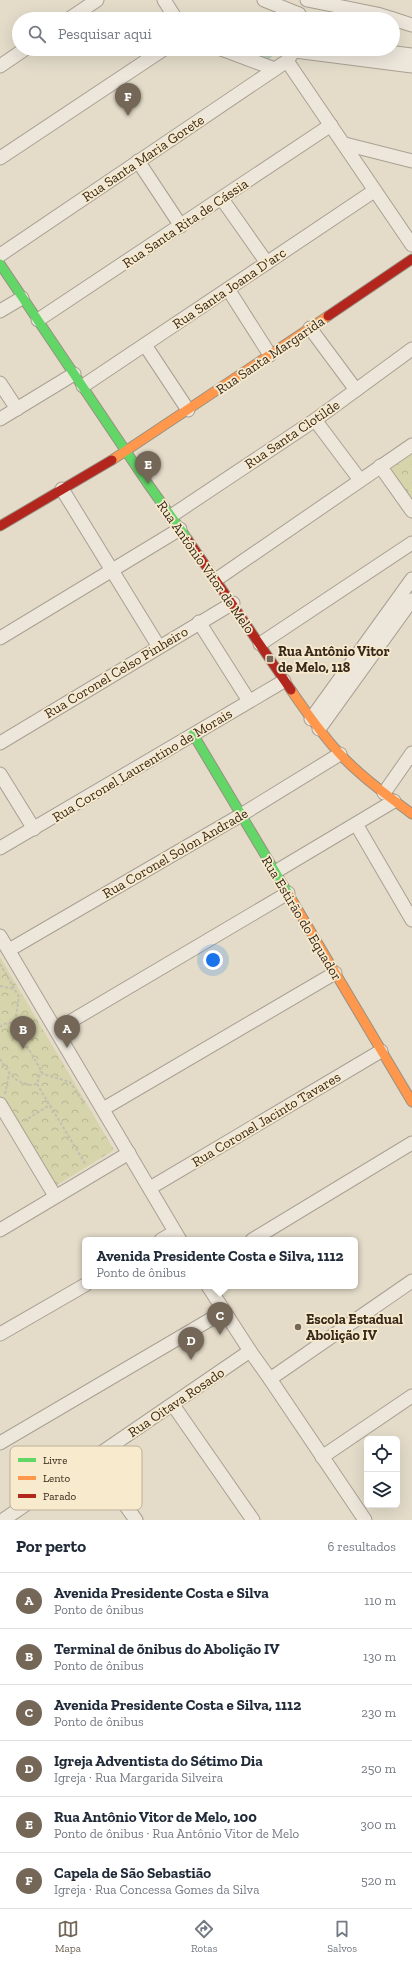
<!DOCTYPE html>
<html lang="pt">
<meta charset="utf-8">
<style>
:root{--surface:#fff;--page:#f6f6f7;--text:#1f2937;--muted:#747a83;--line:#e0e1e3;--accent:#746758}
body{margin:0;font-family:"Zilla Slab",serif;background:var(--page);color:var(--text)}
.controls{position:absolute;right:12px;bottom:12px;display:grid;overflow:hidden;border-radius:6px;box-shadow:0 4px 16px #0002}
.controls button{width:36px;height:36px;display:grid;place-items:center;padding:0;border:0;border-bottom:1px solid var(--line);background:var(--surface);color:var(--text);font:20px sans-serif}
.you{position:absolute;left:213px;top:960px;width:14px;height:14px;margin:-10px;border:3px solid #fff;border-radius:50%;background:#1a73e8;box-shadow:0 0 0 6px #1a73e833}
.badge{display:grid;place-items:center;width:26px;height:26px;border-radius:50%;background:var(--accent);color:#fff;font-size:13px;font-weight:700}
.pin{position:absolute;translate:-50% -33px;filter:drop-shadow(0 1px 2px #0008)}
.pin::after{content:'';position:absolute;top:21px;width:14px;height:12px;background:inherit;clip-path:polygon(0 0,100% 0,50% 100%)}
.popup{position:absolute;left:82px;top:1237px;width:276px;height:52px;box-sizing:border-box;display:grid;place-content:center;border-radius:6px;background:var(--surface);filter:drop-shadow(0 1px 3px #0005);font-size:13px;white-space:nowrap;color:var(--muted)}
.popup b{font-size:15px;color:var(--text)}
.popup::after{content:'';position:absolute;left:50%;top:100%;margin-left:-8px;border:8px solid transparent;border-top-color:var(--surface)}
.list{margin:0;padding:0;list-style:none}
h2{display:flex;justify-content:space-between;align-items:center;height:52px;margin:0;padding:0 16px;font-size:17px}
h2 small{font-size:13px;font-weight:400;color:var(--muted)}
.list li{display:grid;grid-template-columns:26px 1fr auto;gap:12px;align-items:center;box-sizing:border-box;height:56px;padding:0 16px;border-top:1px solid var(--line)}
.list b{display:block;font-size:15px;white-space:nowrap}
.list p{margin:0;font-size:13px;white-space:nowrap;color:var(--muted)}
.list em{font-size:13px;font-style:normal;color:var(--muted)}
.icon{flex:none;width:22px;height:22px;fill:none;stroke:currentColor;stroke-width:2;stroke-linecap:round;stroke-linejoin:round}
.map{position:relative;flex:none;width:412px;height:1520px;overflow:hidden}
.search{position:absolute;background:var(--surface);box-shadow:0 4px 16px #0002;left:12px;right:12px;top:12px;height:44px;display:flex;align-items:center;gap:10px;box-sizing:border-box;padding:0 14px;border-radius:22px;color:var(--muted);font-size:15px}
.sheet{height:388px;background:var(--surface)}
nav{display:flex;justify-content:space-around;align-items:center;box-sizing:border-box;height:56px;border-top:1px solid var(--line);background:var(--surface);font-size:11px;color:var(--muted)}
nav a{display:grid;justify-items:center;gap:2px}
nav .on{color:var(--accent)}
.map>svg:first-child{display:block}
.forest{fill:url(#forest-crowns)}
.lines{fill:none;stroke-linecap:round;stroke-linejoin:round}
.canal{stroke:#b5c9bc;stroke-width:11}
.street-casing{stroke:#a9a093;stroke-width:15}
.fast-casing{stroke:#989083;stroke-width:11}
.slow-casing{stroke:#989083;stroke-width:11}
.jam-casing{stroke:#989083;stroke-width:11}
.path{stroke:#c4bdb2;stroke-width:2;stroke-dasharray:3 2;stroke-linecap:butt}
.street{stroke:#ece6db;stroke-width:13}
.fast{stroke:#63d668;stroke-width:9}
.slow{stroke:#ff974d;stroke-width:9}
.jam{stroke:#b3261e;stroke-width:9}
.poi-dot{fill:#746758;stroke:#f7eacd;stroke-width:1.5}
.labels{text-anchor:middle;stroke-width:3.5;stroke-linejoin:round;paint-order:stroke}
.street-label{font-size:14px;fill:#37281b;stroke:#f7eacd}
.poi-label{font-size:14px;font-weight:bold;fill:#37281b;stroke:#f7eacd;text-anchor:start}
.key{fill:#f7eacd;stroke:#bdb098;stroke-width:1}
.key-label{font-size:11px;fill:#37281b}
</style>
<div class="map">
<svg width="412" height="1520" viewBox="0 0 412 1520">
<defs>
<pattern id="forest-crowns" width="20" height="18" patternUnits="userSpaceOnUse"><rect width="20" height="18" fill="#d5d4aa"/><path d="M2 6a3 3 0 1 1 6 0M12 15a3 3 0 1 1 6 0" fill="none" stroke="#b7b692"/></pattern>
</defs>
<rect width="100%" height="100%" fill="#e4dcc9"/>
<g class="forest">
<polygon points="412,451 412,503 386,468"/>
<polygon points="0,957 114,1150 57,1185 49,1180 0,1096"/>
</g>
<g class="lines">
<polyline class="canal" points="265,55 272,49"/>
<g class="street-casing">
<g id="street">
<polyline points="164,0 176,19"/>
<polyline points="264,0 299,14"/>
<polyline points="307,0 377,14 393,19"/>
<polyline points="69,19 97,0"/>
<polyline points="393,19 412,25"/>
<polyline points="221,49 275,69"/>
<polyline points="364,49 412,55"/>
<polyline points="295,51 412,66"/>
<polyline points="287,61 412,245"/>
<polyline points="0,66 25,49"/>
<polyline points="345,144 412,161"/>
<polyline points="0,158 164,49"/>
<polyline points="138,161 181,226"/>
<polyline points="222,199 267,263"/>
<polyline points="0,255 287,61 295,49"/>
<polyline points="228,289 270,355"/>
<polyline points="0,311 22,298"/>
<polyline points="38,320 331,125"/>
<polyline points="310,328 356,390"/>
<polyline points="145,345 188,410"/>
<polyline points="0,383 17,409"/>
<polyline points="83,386 374,191"/>
<polyline points="0,419 74,374"/>
<polyline points="315,420 360,480"/>
<polyline points="380,466 412,511"/>
<polyline points="62,489 159,647"/>
<polyline points="171,516 315,420 412,349"/>
<polyline points="217,579 412,445"/>
<polyline points="199,622 249,701"/>
<polyline points="0,638 180,529"/>
<polyline points="260,644 412,543"/>
<polyline points="311,719 412,579"/>
<polyline points="319,729 412,600"/>
<polyline points="0,743 233,603"/>
<polyline points="0,774 34,829"/>
<polyline points="384,793 412,753"/>
<polyline points="356,824 412,920"/>
<polyline points="0,848 284,681"/>
<polyline points="275,872 394,801"/>
<polyline points="0,936 180,1240"/>
<polyline points="9,950 241,815 340,754"/>
<polyline points="56,1030 288,893"/>
<polyline points="0,1104 55,1196"/>
<polyline points="103,1109 335,973"/>
<polyline points="150,1188 381,1051"/>
<polyline points="0,1230 129,1153"/>
<polyline points="161,1240 175,1232"/>
<polyline points="252,1240 412,1143"/>
<polyline points="208,1286 250,1351 270,1379 365,1520"/>
<polyline points="0,1334 85,1285"/>
<polyline points="270,1379 412,1281"/>
<polyline points="173,1405 253,1520"/>
<polyline points="0,1443 223,1312"/>
<polyline points="322,1457 412,1396"/>
<polyline points="92,1459 136,1520"/>
<polyline points="3,1520 250,1351"/>
</g>
</g>
<g class="fast-casing">
<g id="fast">
<polyline points="0,264 148,484 188,540"/>
<polyline points="193,734 289,895"/>
</g>
</g>
<g class="slow-casing">
<g id="slow">
<polyline points="112,460 328,316"/>
<path d="M291,690c15,22 30,43 48,63 21,23 48,42 73,61"/>
<polyline points="289,895 412,1102"/>
</g>
</g>
<g class="jam-casing">
<g id="jam">
<polyline points="328,316 412,259"/>
<polyline points="0,526 112,460"/>
<polyline points="188,540 291,690"/>
</g>
</g>
<g class="path">
<polyline points="0,964 19,997 15,1022 18,1030 43,1074 70,1082 84,1103"/>
<polyline points="0,986 14,989"/>
<polyline points="0,1027 4,1024 15,1022"/>
<path d="M0,1059c8,14 19,29 37,25l4,-13"/>
<polyline points="37,1084 86,1165"/>
<polyline points="5,1094 9,1074"/>
<polyline points="24,1121 50,1105"/>
</g>
<use href="#street" class="street"/>
<use href="#fast" class="fast"/>
<use href="#slow" class="slow"/>
<use href="#jam" class="jam"/>
</g>
<g class="poi-dot">
<rect x="266" y="655" width="8" height="8" rx="2"/>
<circle cx="298" cy="1327" r="4"/>
</g>
<g class="labels">
<g class="street-label">
<text transform="translate(143 158) rotate(-34)" y="5">Rua Santa Maria Gorete</text>
<text transform="translate(185 223) rotate(-34)" y="5">Rua Santa Rita de Cássia</text>
<text transform="translate(229 288) rotate(-34)" y="5">Rua Santa Joana D'arc</text>
<text transform="translate(270 355) rotate(-34)" y="5">Rua Santa Margarida</text>
<text transform="translate(292 434) rotate(-34)" y="5">Rua Santa Clotilde</text>
<text transform="translate(206 567) rotate(55)" y="5">Rua Antônio Vitor de Melo</text>
<text transform="translate(116 672) rotate(-31)" y="5">Rua Coronel Celso Pinheiro</text>
<text transform="translate(142 765) rotate(-31)" y="5">Rua Coronel Laurentino de Morais</text>
<text transform="translate(175 853) rotate(-30)" y="5">Rua Coronel Solon Andrade</text>
<text transform="translate(302 918) rotate(59)" y="5">Rua Estirão do Equador</text>
<text transform="translate(266 1119) rotate(-31)" y="5">Rua Coronel Jacinto Tavares</text>
<text transform="translate(176 1402) rotate(-34)" y="5">Rua Oitava Rosado</text>
</g>
<g class="poi-label">
<text x="278" y="656">Rua Antônio Vitor<tspan x="278" dy="16">de Melo, 118</tspan></text>
<text x="306" y="1324">Escola Estadual<tspan x="306" dy="16">Abolição IV</tspan></text>
</g>
</g>
<rect x="10" y="1446" width="132" height="64" rx="6" class="key"/>
<rect x="18" y="1458" width="18" height="4" fill="#63d668"/>
<rect x="18" y="1476" width="18" height="4" fill="#ff974d"/>
<rect x="18" y="1494" width="18" height="4" fill="#b3261e"/>
<g class="key-label">
<text x="43" y="1464">Livre</text>
<text x="43" y="1482">Lento</text>
<text x="43" y="1500">Parado</text>
</g>
</svg>
<div class="controls">
<button><svg class="icon" aria-label="locate" viewBox="0 0 24 24"><circle cx="12" cy="12" r="6"/><path d="M12 2v4M12 18v4M2 12h4M18 12h4"/></svg></button>
<button><svg class="icon" aria-label="layers" viewBox="0 0 24 24"><path d="M12 4l9 5-9 5-9-5zM3 14l9 5 9-5"/></svg></button>
</div>
<div class="you"></div>
<div class="pin badge" style="left:67px;top:1048px">A</div>
<div class="pin badge" style="left:23px;top:1049px">B</div>
<div class="pin badge" style="left:220px;top:1335px">C</div>
<div class="popup"><b>Avenida Presidente Costa e Silva, 1112</b>Ponto de ônibus</div>
<div class="pin badge" style="left:191px;top:1360px">D</div>
<div class="pin badge" style="left:148px;top:484px">E</div>
<div class="pin badge" style="left:128px;top:116px">F</div>
<div class="search"><svg class="icon" aria-label="search" viewBox="0 0 24 24"><circle cx="10" cy="10" r="6"/><path d="M15 15l6 6"/></svg>Pesquisar aqui</div>
</div>
<section class="sheet">
<h2>Por perto<small>6 resultados</small></h2>
<ul class="list">
<li><span class="badge">A</span><div><b>Avenida Presidente Costa e Silva</b><p>Ponto de ônibus</p></div><em>110 m</em></li>
<li><span class="badge">B</span><div><b>Terminal de õnibus do Abolição IV</b><p>Ponto de ônibus</p></div><em>130 m</em></li>
<li><span class="badge">C</span><div><b>Avenida Presidente Costa e Silva, 1112</b><p>Ponto de ônibus</p></div><em>230 m</em></li>
<li><span class="badge">D</span><div><b>Igreja Adventista do Sétimo Dia</b><p>Igreja · Rua Margarida Silveira</p></div><em>250 m</em></li>
<li><span class="badge">E</span><div><b>Rua Antônio Vitor de Melo, 100</b><p>Ponto de ônibus · Rua Antônio Vitor de Melo</p></div><em>300 m</em></li>
<li><span class="badge">F</span><div><b>Capela de São Sebastião</b><p>Igreja · Rua Concessa Gomes da Silva</p></div><em>520 m</em></li>
</ul>
</section>
<nav>
<a class="on"><svg class="icon" aria-label="map" viewBox="0 0 24 24"><path d="M3 6l6-2 6 2 6-2v14l-6 2-6-2-6 2zM9 4v14M15 6v14"/></svg>Mapa</a>
<a><svg class="icon" aria-label="directions" viewBox="0 0 24 24"><path d="M12 3l9 9-9 9-9-9zM9 14v-3h6M13 9l2 2-2 2"/></svg>Rotas</a>
<a><svg class="icon" aria-label="saved" viewBox="0 0 24 24"><path d="M7 4h10v16l-5-4-5 4z"/></svg>Salvos</a>
</nav>
